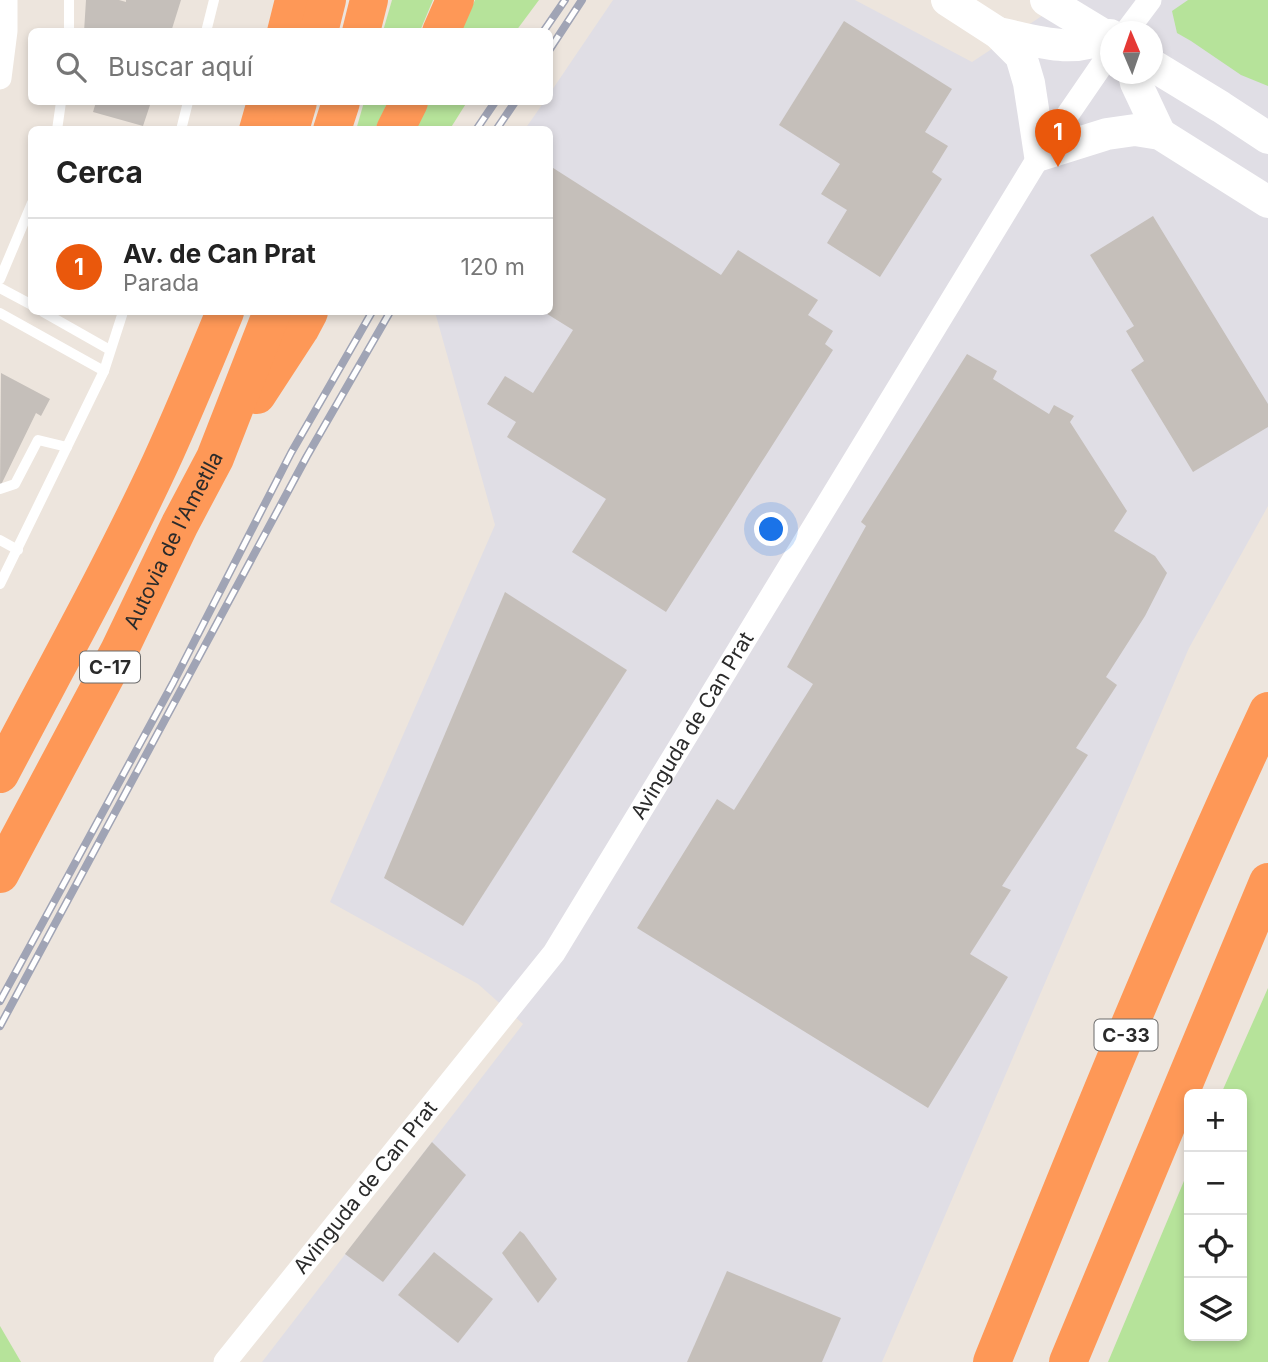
<!DOCTYPE html>
<html lang="es">
<meta charset="utf-8">
<style>
:root{--surface:#fff;--page:#f2f2f2;--text:#222;--muted:#767676;--line:#e0e0e0;--accent:#ea580c}
body{margin:0;font-family:Inter,sans-serif;background:var(--page);color:var(--text)}
.controls{position:absolute;right:21px;bottom:21px;display:grid;overflow:hidden;border-radius:10px;box-shadow:0 4px 10px #0003}
.controls button{width:63px;height:63px;display:grid;place-items:center;padding:0;border:0;border-bottom:2px solid var(--line);background:var(--surface);color:var(--text);font:35px sans-serif}
.compass{position:absolute;left:1100px;top:21px;width:63px;height:63px;border-radius:50%;background:var(--surface);box-shadow:0 4px 10px #0003;rotate:358deg}
.you{position:absolute;left:772px;top:530px;width:24px;height:24px;margin:-18px;border:5px solid #fff;border-radius:50%;background:#1a73e8;box-shadow:0 0 0 10px #1a73e833}
.badge{display:grid;place-items:center;width:46px;height:46px;border-radius:50%;background:var(--accent);color:#fff;font-size:23px;font-weight:700}
.pin{position:absolute;translate:-50% -58px;filter:drop-shadow(0 2px 4px #0008)}
.pin::after{content:'';position:absolute;top:37px;width:24px;height:21px;background:inherit;clip-path:polygon(0 0,100% 0,50% 100%)}
.list{margin:0;padding:0;list-style:none}
h2{display:flex;justify-content:space-between;align-items:center;height:91px;margin:0;padding:0 28px;font-size:30px}
h2 small{font-size:23px;font-weight:400;color:var(--muted)}
.list li{display:grid;grid-template-columns:46px 1fr auto;gap:21px;align-items:center;box-sizing:border-box;height:98px;padding:0 28px;border-top:2px solid var(--line)}
.list b{display:block;font-size:26px;white-space:nowrap}
.list p{margin:0;font-size:23px;white-space:nowrap;color:var(--muted)}
.list em{font-size:23px;font-style:normal;color:var(--muted)}
.icon{flex:none;width:38px;height:38px;fill:none;stroke:currentColor;stroke-width:2;stroke-linecap:round;stroke-linejoin:round}
.map{position:relative;flex:none;width:1268px;height:1362px;overflow:hidden}
.search{position:absolute;background:var(--surface);box-shadow:0 4px 10px #0003;left:28px;top:28px;width:525px;height:77px;display:flex;align-items:center;gap:18px;box-sizing:border-box;padding:0 24px;border-radius:10px;color:var(--muted);font-size:26px}
.panel{position:absolute;background:var(--surface);box-shadow:0 4px 10px #0003;left:28px;top:126px;width:525px;height:189px;border-radius:10px}
.map>svg:first-child{display:block}
.industrial{fill:#e0dee5;fill-rule:evenodd}
.green{fill:#b6e39a}
.building{fill:#c5bfba}
.lines{fill:none;stroke-linecap:round;stroke-linejoin:round}
.lane{stroke:#fff;stroke-width:10}
.street{stroke:#fff;stroke-width:23}
.secondary{stroke:#fff;stroke-width:32}
.highway{stroke:#fe9857;stroke-width:38}
.rail-casing{stroke:#a0a4b5;stroke-width:8}
.rail{stroke:#fff;stroke-width:5;stroke-dasharray:16;stroke-linecap:butt}
.labels{text-anchor:middle;stroke-width:7;stroke-linejoin:round;paint-order:stroke}
.shield{fill:#fff;stroke:#6b6b6b;stroke-width:2}
.shield-label{font-size:19px;font-weight:bold;fill:#2b2b2b}
.street-label{font-size:21px;fill:#2b2b2b;stroke:#fff}
</style>
<div class="map">
<svg width="1268" height="1362" viewBox="0 0 1268 1362">
<rect width="100%" height="100%" fill="#ede5dd"/>
<path class="industrial" d="M613,0h242l117,62 94,-62h202v506l-79,142 -307,714h-620l261,-338 -45,-40 -148,-82 165,-377 -60,-213h115v-182l-25,-1 19,-27h6v-9zM1110,32h42v42h-42z"/>
<g class="green">
<polygon points="392,0 433,0 420,31 383,31"/>
<polygon points="475,0 539,0 516,31 460,32"/>
<polygon points="1188,0 1268,0 1268,86 1241,75 1191,41 1177,33 1172,11"/>
<polygon points="364,102 388,102 375,129 356,130"/>
<polygon points="428,102 467,102 450,129 414,130"/>
<polygon points="1268,988 1268,1362 1108,1362 1189,1169 1189,1336 1242,1336 1242,1094 1221,1094"/>
<polygon points="0,1326 21,1362 0,1362"/>
</g>
<g class="building">
<polygon points="86,0 119,0 126,2 126,0 181,0 171,32 84,32"/>
<polygon points="844,21 952,89 925,132 948,146 932,172 942,179 880,277 827,243 847,210 821,194 840,164 779,125"/>
<polygon points="96,102 151,102 143,126 93,112"/>
<polygon points="550,166 721,275 738,250 818,300 808,315 833,331 825,344 833,350 666,612 572,552 606,499 507,437 516,422 487,404 505,376 533,393 573,330 544,312 550,312"/>
<polygon points="1153,216 1268,404 1268,427 1193,472 1131,370 1144,361 1126,331 1134,326 1090,255"/>
<polygon points="967,354 997,371 993,379 1049,414 1054,405 1074,416 1070,422 1127,511 1114,531 1155,556 1167,573 1145,616 1106,677 1117,685 1076,748 1088,755 1002,886 1011,890 970,954 1008,977 928,1108 637,928 717,799 734,810 813,684 787,667 866,526 861,522"/>
<polygon points="1,373 50,399 41,416 36,413 0,487"/>
<polygon points="505,592 627,670 463,926 384,878"/>
<polygon points="432,1142 466,1175 383,1282 345,1254"/>
<polygon points="520,1231 524,1234 557,1279 538,1303 502,1253"/>
<polygon points="434,1252 493,1299 458,1343 398,1295"/>
<polygon points="727,1271 841,1318 822,1362 687,1362"/>
</g>
<g class="lines">
<g class="lane">
<polyline points="69,32 69,0"/>
<polyline points="206,32 214,0"/>
<polyline points="57,130 61,102"/>
<polyline points="181,130 188,102"/>
<polyline points="0,279 32,203"/>
<polyline points="0,288 32,305"/>
<polyline points="43,312 110,350"/>
<polyline points="0,313 104,371"/>
<polyline points="0,489 15,484 38,440 67,447"/>
<polyline points="0,540 18,550"/>
<polyline points="0,584 104,371 123,312"/>
</g>
<g class="street">
<polyline points="1126,32 1150,0"/>
<polyline points="0,78 6,31 6,0"/>
<path id="s1" d="M225,1362l329,-409 486,-798 70,-102"/>
</g>
<g class="secondary">
<polyline points="947,0 998,33 1021,56 1029,83 1040,155 1107,134 1135,130 1160,134 1268,202"/>
<polyline points="1046,0 1110,39"/>
<path d="M998,33c38,8 76,22 112,2"/>
<polyline points="1152,65 1221,107 1268,138"/>
<polyline points="1134,74 1136,83 1160,134"/>
</g>
<g class="highway">
<polyline points="286,32 294,0"/>
<polyline points="319,32 327,0"/>
<polyline points="361,32 369,0"/>
<polyline points="441,32 455,0"/>
<polyline points="258,130 266,102"/>
<polyline points="290,130 298,102"/>
<polyline points="332,130 341,102"/>
<polyline points="395,130 409,102"/>
<polyline points="257,395 300,329 309,312"/>
<path d="M0,774c54,-103 111,-205 160,-310 23,-50 44,-101 65,-152"/>
<path id="s2" d="M0,874l119,-223 61,-127 35,-66 57,-146"/>
<path d="M992,1362c88,-218 176,-437 276,-651"/>
<polyline points="1068,1362 1268,882"/>
</g>
<g class="rail-casing">
<g id="rail">
<polyline points="543,32 565,0"/>
<polyline points="550,49 582,0"/>
<polyline points="476,130 495,102"/>
<polyline points="496,130 515,102"/>
<polyline points="0,1001 173,683 291,453 372,312"/>
<polyline points="0,1026 307,456 390,312"/>
</g>
</g>
<use href="#rail" class="rail"/>
</g>
<g class="labels">
<g class="shield">
<rect x="80" y="651.5" width="60" height="31" rx="5"/>
<rect x="1094.5" y="1019.5" width="63" height="31" rx="5"/>
</g>
<g class="shield-label">
<text x="110" y="674">C-17</text>
<text x="1126" y="1042">C-33</text>
</g>
<g class="street-label">
<text dy="7" stroke="none"><textPath href="#s2" startOffset="376">Autovia de l'Ametlla</textPath></text>
<text dy="7" stroke="none"><textPath href="#s1" startOffset="791">Avinguda de Can Prat</textPath></text>
<text dy="7" stroke="none"><textPath href="#s1" startOffset="224">Avinguda de Can Prat</textPath></text>
</g>
</g>
</svg>
<div class="controls">
<button>+</button>
<button>−</button>
<button><svg class="icon" aria-label="locate" viewBox="0 0 24 24"><circle cx="12" cy="12" r="6"/><path d="M12 2v4M12 18v4M2 12h4M18 12h4"/></svg></button>
<button><svg class="icon" aria-label="layers" viewBox="0 0 24 24"><path d="M12 4l9 5-9 5-9-5zM3 14l9 5 9-5"/></svg></button>
</div>
<svg class="compass" viewBox="-18 -18 36 36"><path d="M0-13l5 13h-10z" fill="#e53935"/><path d="M0 13l5-13h-10z" fill="#767676"/></svg>
<div class="you"></div>
<div class="pin badge" style="left:1058px;top:167px">1</div>
<div class="search"><svg class="icon" aria-label="search" viewBox="0 0 24 24"><circle cx="10" cy="10" r="6"/><path d="M15 15l6 6"/></svg>Buscar aquí</div>
<section class="panel">
<h2>Cerca<small></small></h2>
<ul class="list">
<li><span class="badge">1</span><div><b>Av. de Can Prat</b><p>Parada</p></div><em>120 m</em></li>
</ul>
</section>
</div>
